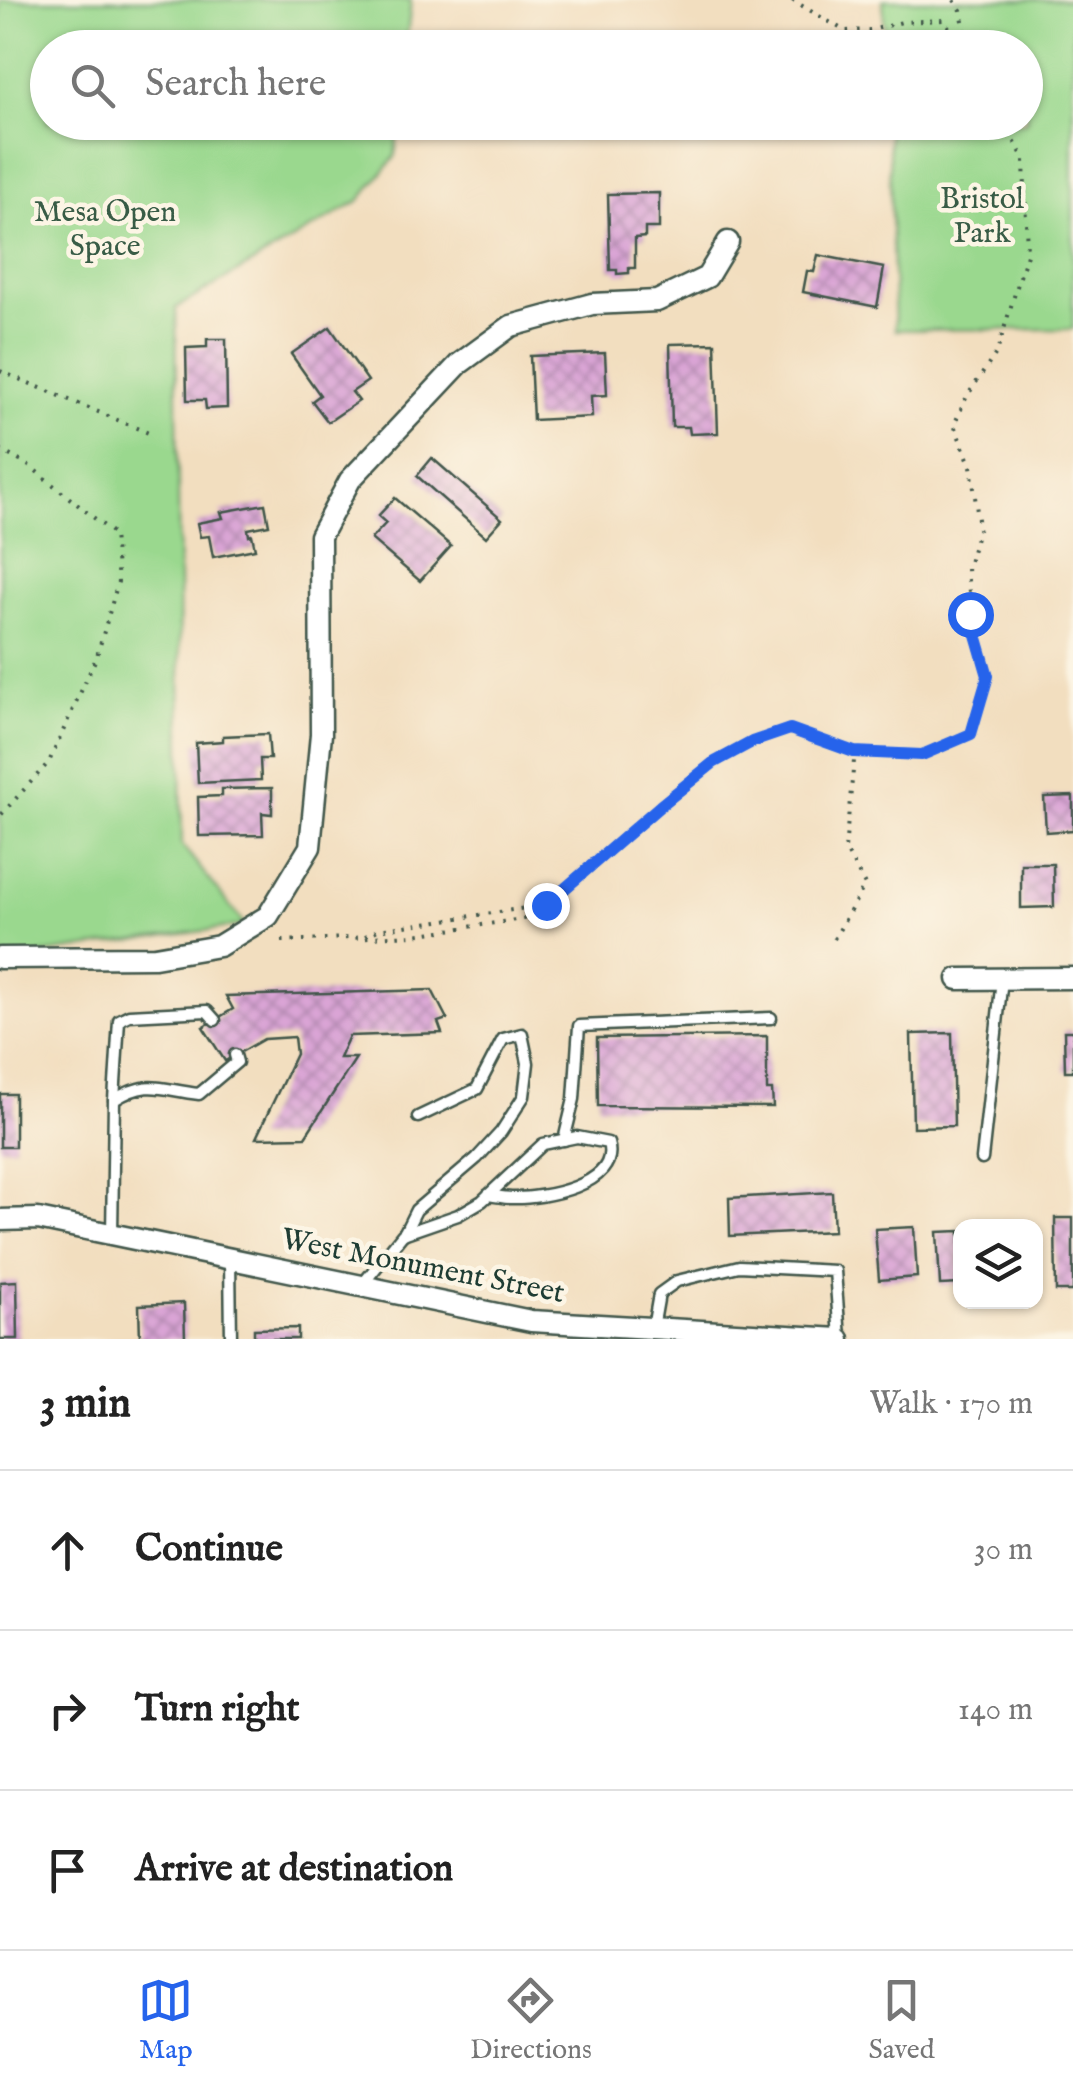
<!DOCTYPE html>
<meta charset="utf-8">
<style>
:root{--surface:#fff;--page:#f2f2f2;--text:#222;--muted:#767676;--line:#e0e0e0;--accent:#2563eb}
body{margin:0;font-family:"IM FELL English",serif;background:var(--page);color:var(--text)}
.controls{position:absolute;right:30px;bottom:30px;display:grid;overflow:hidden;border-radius:20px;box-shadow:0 2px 8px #0004}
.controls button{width:90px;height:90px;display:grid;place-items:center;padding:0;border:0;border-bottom:2px solid var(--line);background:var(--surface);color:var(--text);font:50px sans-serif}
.stop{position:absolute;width:30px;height:30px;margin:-22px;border:8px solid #2563eb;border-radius:50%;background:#fff}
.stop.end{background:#2563eb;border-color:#fff;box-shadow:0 2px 10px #0008}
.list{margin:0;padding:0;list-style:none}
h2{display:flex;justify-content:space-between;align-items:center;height:130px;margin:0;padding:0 40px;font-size:42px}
h2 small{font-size:32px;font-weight:400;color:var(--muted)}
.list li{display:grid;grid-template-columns:65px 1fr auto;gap:30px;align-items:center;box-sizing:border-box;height:160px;padding:0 40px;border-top:2px solid var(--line)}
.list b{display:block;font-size:38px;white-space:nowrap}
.list em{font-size:32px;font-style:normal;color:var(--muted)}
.icon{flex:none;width:55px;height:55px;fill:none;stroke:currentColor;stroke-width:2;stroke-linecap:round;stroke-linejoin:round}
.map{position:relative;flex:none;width:1073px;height:1339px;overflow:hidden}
.search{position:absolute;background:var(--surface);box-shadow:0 2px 8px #0004;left:30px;right:30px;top:30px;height:110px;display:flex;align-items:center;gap:25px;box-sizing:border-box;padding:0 35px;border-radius:55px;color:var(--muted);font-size:38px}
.sheet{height:610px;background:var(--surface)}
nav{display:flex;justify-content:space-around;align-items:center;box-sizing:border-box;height:140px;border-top:2px solid var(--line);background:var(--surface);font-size:28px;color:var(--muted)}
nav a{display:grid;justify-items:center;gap:5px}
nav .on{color:var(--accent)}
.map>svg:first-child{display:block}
.green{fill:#9ad88e;stroke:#5c8a61;stroke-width:2.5}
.building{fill:url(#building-cross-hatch)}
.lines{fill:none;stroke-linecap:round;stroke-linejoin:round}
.service-casing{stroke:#3f5549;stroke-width:15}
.minor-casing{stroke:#3f5549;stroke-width:25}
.path{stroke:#3f5549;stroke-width:4;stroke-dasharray:2.5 8;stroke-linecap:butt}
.service{stroke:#fff;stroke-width:10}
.minor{stroke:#fff;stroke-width:20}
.route{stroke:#2563eb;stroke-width:12}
.labels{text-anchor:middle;stroke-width:9;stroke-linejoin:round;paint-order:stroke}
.park-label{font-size:30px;fill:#385c46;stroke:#fcf5e5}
.street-label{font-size:30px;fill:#1f3d34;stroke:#fcf5e5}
</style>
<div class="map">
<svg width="1073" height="1339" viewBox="0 0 1073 1339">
<defs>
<pattern id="building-cross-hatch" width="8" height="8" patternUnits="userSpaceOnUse" patternTransform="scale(2.5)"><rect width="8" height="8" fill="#daa4d5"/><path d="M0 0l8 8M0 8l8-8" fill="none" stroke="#b087ae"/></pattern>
</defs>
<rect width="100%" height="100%" fill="#fcf5e5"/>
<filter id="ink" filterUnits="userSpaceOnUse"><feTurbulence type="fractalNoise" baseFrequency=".01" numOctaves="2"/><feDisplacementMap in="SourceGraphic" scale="20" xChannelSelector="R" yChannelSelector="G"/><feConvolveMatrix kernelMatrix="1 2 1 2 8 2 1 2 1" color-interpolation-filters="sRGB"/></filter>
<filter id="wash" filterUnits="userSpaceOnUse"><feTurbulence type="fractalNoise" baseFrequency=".0048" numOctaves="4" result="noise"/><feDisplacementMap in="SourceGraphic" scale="40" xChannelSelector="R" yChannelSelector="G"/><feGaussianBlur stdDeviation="2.25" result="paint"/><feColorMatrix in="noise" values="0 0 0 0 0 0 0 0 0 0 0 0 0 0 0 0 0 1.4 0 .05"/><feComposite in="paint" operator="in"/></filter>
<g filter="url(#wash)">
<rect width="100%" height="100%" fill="#f2debf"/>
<g class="green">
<polygon points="0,0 411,0 406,47 48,48 48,122 399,123 395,157 360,200 176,308 182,845 245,925 0,960"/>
<polygon points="883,0 1073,0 1073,329 895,330 888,123 1026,122 1026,48 885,47"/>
</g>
<g id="blocks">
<g class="building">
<polygon points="659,193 659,228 645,228 645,237 635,238 635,268 629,268 629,273 617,274 617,270 610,270 608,194"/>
<polygon points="818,255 884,268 877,307 803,292 807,271 814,272"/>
<polygon points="330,327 368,381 352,392 359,401 328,422 312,401 320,395 291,354"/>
<polygon points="207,339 226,339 227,408 206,409 205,400 187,400 186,348 207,347"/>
<polygon points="715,343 718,433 690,434 689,427 672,427 670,344"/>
<polygon points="605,353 607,395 591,396 592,417 533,420 530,356"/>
<polygon points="432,458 502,519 486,537 417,476"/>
<polygon points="395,498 451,546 420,581 371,539 386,523 378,516"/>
<polygon points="265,504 269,525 248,529 249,536 252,535 255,549 213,557 209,536 200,537 197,523 223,518 221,512"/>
<polygon points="268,734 270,759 260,759 261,780 198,783 196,743 223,741 223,736"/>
<polygon points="272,788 272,814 262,813 263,835 199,836 198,797 222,796 222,789"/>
<polygon points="1073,796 1073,830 1046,832 1044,797"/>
<polygon points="1021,864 1053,864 1054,907 1021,908"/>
<polygon points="432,990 447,1019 438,1022 442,1033 349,1036 339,1058 356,1058 305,1137 256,1138 296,1054 294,1037 264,1039 225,1061 203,1027 233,1009 226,996"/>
<polygon points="1064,1031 1073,1031 1073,1071 1065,1071"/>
<polygon points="952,1033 954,1126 913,1127 911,1034"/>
<polygon points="767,1036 767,1090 772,1090 773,1107 598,1106 597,1038"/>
<rect x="0" y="1094" width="15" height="53"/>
<polygon points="832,1192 834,1231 730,1236 729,1198"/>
<polygon points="1055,1218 1073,1218 1073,1291 1056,1291"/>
<polygon points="914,1227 917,1277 879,1280 875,1229"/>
<polygon points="960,1231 960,1284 940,1285 937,1232"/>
<polygon points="17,1281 18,1339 0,1339 0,1282"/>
<polygon points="184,1303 185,1339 140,1339 139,1305"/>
<polygon points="298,1328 298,1339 254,1339 254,1329"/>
</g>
</g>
</g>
<g filter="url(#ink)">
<use href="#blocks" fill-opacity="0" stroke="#3f5549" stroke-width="2.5"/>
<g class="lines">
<g class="service-casing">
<g id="service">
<path d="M114,1100c35,-22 47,-10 85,-6l38,-32 -2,-7"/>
<polyline points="564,1140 574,1099 579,1026 771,1018"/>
<polyline points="982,1159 1002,979"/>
<polyline points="112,1234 114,1100 119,1020 129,1015 207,1011 215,1020"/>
<polyline points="404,1234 416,1210 477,1158 501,1132 524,1096 528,1063 522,1034 503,1039 477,1089 418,1117"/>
<polyline points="230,1259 231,1339"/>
<path d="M362,1285l41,-51 55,-19 24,-14 61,-57 34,-7 31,6c13,42 -66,56 -96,55 -8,0 -16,-2 -24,-3"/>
<polyline points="653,1328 659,1294 677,1281 739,1266 835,1271 840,1338"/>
</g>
</g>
<g class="minor-casing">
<g id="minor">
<polyline points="0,958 155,957 219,946 268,916 310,847 321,734 320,536 350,480 459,364 511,326 592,304 657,301 707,277 728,242"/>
<polyline points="958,979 1073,978"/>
<polyline points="0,1220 38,1219 531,1321 839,1339"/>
</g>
</g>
<g class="path">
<polyline points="792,0 845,31 872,30 902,22 944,20 963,48"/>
<polyline points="954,0 961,10 968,48"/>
<polyline points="0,371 151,434"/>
<polyline points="0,450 31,467 114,534 118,582 97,656 49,762 0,816"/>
<polyline points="365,936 378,930 546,905 572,879"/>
<polyline points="834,939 865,885 845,849 855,751"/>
<polyline points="282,941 414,935 536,917 572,887 572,879 713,763 751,741 790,729 855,751 922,755 971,734 988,676 971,614 967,570 979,527 971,466 954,425 967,396 997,352 1027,254 1024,159 1004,122"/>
</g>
<use href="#service" class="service"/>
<use href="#minor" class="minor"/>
</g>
</g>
<g class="lines" filter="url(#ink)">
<polyline class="route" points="546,905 660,806 713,763 752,742 790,729 854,752 922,755 971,734 988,676 970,614"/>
</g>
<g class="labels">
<g class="park-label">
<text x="982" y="208">Bristol<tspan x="982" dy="34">Park</tspan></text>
<text x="105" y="221">Mesa Open<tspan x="105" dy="34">Space</tspan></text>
</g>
<g class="street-label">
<text transform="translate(423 1265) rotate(11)" y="10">West Monument Street</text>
</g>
</g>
</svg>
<div class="controls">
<button><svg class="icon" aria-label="layers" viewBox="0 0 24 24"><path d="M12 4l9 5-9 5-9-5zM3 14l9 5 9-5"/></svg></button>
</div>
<div class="stop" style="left:970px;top:614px"></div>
<div class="stop end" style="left:546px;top:905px"></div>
<div class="search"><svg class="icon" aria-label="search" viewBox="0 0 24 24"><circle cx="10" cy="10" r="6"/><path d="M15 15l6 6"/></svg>Search here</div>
</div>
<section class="sheet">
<h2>3 min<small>Walk · 170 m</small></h2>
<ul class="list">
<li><svg class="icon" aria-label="ahead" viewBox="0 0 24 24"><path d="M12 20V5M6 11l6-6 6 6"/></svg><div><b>Continue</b></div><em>30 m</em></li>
<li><svg class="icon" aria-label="right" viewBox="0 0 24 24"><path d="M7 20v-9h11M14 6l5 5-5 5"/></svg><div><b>Turn right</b></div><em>140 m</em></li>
<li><svg class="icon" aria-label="arrive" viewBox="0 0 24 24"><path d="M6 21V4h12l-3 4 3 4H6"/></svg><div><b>Arrive at destination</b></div></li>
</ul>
</section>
<nav>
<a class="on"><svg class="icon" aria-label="map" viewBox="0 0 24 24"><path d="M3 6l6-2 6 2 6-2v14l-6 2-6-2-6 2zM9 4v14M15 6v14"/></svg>Map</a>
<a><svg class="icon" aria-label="directions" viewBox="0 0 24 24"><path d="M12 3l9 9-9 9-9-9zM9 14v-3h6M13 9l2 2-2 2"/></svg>Directions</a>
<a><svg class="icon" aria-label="saved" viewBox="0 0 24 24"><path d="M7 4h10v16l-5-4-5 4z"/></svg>Saved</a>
</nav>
